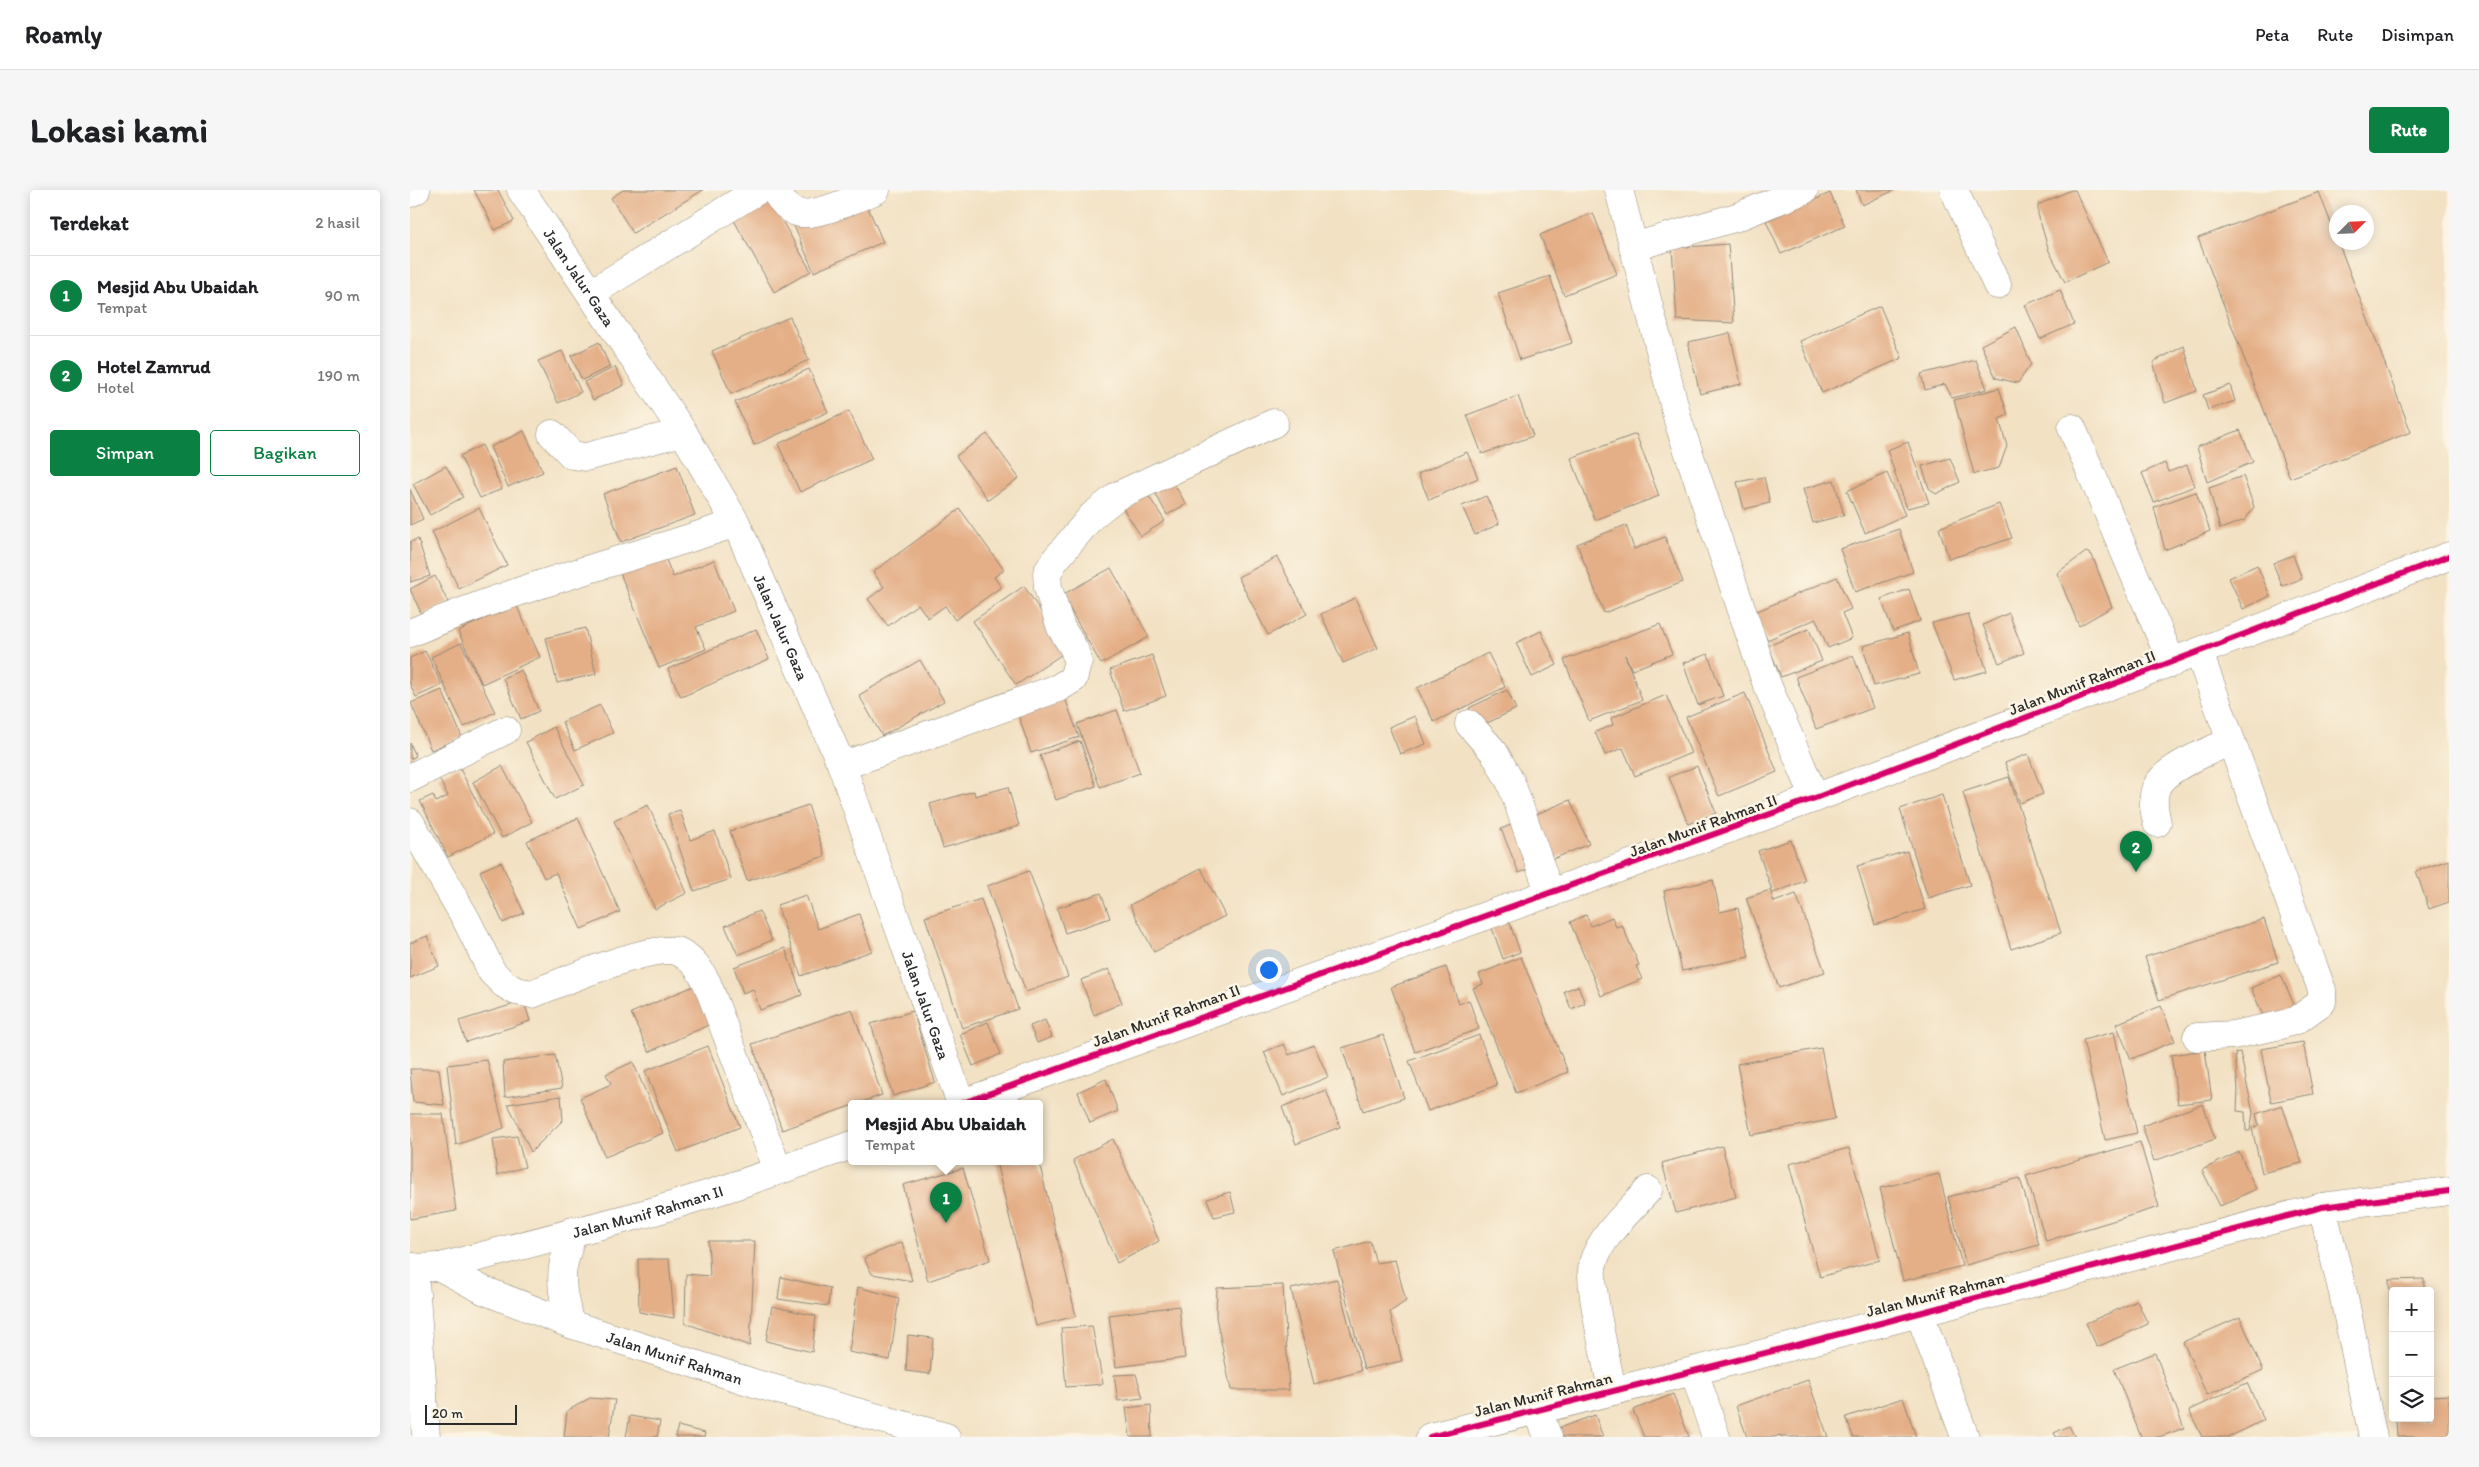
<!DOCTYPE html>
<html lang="id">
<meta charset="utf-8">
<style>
:root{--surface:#fff;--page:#f6f6f6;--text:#202124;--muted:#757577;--line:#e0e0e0;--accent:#0b8043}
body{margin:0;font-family:Itim,sans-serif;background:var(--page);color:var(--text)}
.controls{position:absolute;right:15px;bottom:15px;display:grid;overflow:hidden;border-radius:5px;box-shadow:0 2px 12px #0003}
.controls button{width:45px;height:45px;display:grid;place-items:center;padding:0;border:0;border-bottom:1px solid var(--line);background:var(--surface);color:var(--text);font:25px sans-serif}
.compass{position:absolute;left:1919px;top:15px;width:45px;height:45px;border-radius:50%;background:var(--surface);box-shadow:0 2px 12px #0003;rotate:66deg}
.scale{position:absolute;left:15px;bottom:12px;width:92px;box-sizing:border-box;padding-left:5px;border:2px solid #2b2b2b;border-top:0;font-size:14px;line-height:18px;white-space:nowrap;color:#2b2b2b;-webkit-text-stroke:4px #fcf5e5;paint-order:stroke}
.you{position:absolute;left:858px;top:779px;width:18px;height:18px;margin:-12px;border:4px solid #fff;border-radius:50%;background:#1a73e8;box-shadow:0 0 0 8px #1a73e833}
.badge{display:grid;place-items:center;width:32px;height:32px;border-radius:50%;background:var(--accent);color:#fff;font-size:16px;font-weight:700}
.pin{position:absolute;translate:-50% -41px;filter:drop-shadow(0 1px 2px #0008)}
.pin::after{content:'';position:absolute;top:26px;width:18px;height:15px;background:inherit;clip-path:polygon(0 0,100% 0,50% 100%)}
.popup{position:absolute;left:438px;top:910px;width:195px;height:65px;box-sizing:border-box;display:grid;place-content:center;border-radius:5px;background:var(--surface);filter:drop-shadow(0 1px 4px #0005);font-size:16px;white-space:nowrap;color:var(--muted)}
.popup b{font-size:19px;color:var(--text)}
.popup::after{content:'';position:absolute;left:50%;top:100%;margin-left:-10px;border:10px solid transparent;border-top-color:var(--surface)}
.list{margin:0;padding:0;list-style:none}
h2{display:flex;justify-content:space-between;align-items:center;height:65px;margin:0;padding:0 20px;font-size:21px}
h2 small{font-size:16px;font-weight:400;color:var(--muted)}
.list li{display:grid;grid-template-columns:32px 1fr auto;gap:15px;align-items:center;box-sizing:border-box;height:80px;padding:0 20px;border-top:1px solid var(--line)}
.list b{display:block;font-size:19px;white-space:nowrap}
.list p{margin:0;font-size:16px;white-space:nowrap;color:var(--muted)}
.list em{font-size:16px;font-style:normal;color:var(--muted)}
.actions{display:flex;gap:10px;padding:15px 20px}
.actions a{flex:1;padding:11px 0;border:1px solid var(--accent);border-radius:5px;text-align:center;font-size:18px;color:var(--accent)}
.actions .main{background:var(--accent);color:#fff}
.icon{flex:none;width:28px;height:28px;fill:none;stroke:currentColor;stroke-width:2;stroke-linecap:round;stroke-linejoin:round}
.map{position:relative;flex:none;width:2039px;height:1247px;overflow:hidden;border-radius:5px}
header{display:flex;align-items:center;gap:30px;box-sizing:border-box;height:70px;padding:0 25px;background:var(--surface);border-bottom:1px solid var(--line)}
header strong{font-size:24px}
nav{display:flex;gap:28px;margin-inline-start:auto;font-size:18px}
.intro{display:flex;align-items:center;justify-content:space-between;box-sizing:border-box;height:120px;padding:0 30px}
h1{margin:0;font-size:35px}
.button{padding:12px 22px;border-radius:5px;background:var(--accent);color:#fff;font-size:18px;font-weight:700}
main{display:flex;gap:30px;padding:0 30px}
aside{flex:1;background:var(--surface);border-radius:5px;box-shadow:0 2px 12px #0003}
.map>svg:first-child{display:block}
.building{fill:#e4af87}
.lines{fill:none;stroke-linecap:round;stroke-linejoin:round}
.minor-casing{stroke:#8e8677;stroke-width:29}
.minor{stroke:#fff;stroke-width:28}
.cycleway-casing{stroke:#fcf5e5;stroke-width:9}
.cycleway{stroke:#d6006c;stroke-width:6}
.labels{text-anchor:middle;stroke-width:5;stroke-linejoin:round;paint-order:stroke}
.street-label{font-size:16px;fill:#2b2b2b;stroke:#fcf5e5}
</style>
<header>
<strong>Roamly</strong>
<nav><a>Peta</a><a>Rute</a><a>Disimpan</a></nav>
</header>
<div class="intro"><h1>Lokasi kami</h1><a class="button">Rute</a></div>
<main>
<aside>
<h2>Terdekat<small>2 hasil</small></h2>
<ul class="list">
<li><span class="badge">1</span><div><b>Mesjid Abu Ubaidah</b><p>Tempat</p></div><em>90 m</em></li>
<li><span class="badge">2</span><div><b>Hotel Zamrud</b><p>Hotel</p></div><em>190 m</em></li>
</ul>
<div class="actions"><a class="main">Simpan</a><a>Bagikan</a></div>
</aside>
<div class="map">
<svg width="2039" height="1247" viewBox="0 0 2039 1247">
<rect width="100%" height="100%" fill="#fcf5e5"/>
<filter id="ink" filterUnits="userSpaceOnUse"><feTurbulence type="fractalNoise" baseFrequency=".02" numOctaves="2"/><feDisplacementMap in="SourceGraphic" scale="10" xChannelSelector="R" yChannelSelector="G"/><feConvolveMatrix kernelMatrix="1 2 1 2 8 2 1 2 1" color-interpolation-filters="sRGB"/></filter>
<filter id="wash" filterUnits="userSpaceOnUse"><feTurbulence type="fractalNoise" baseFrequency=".0096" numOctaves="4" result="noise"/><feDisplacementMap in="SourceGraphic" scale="20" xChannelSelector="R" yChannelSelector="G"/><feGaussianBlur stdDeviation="1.12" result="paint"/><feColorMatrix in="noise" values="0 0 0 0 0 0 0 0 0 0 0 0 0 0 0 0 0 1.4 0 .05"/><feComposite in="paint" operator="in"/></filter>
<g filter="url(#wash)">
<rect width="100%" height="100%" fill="#f2e1c3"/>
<g id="blocks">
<g class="building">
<polygon points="64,0 88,0 104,31 85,40"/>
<polygon points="213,0 293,0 223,43 201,8"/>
<polygon points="1446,0 1485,0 1452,15"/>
<polygon points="1661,0 1665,0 1698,72 1655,92 1639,61 1628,24 1628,15"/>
<polygon points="1909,2 2001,242 1880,288 1788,48"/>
<polygon points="1420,3 1435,36 1371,64 1356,31"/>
<polygon points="357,5 401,81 364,102 321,25"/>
<polygon points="453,6 473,52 404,82 384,36"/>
<polygon points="1183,23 1207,84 1154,105 1130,45"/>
<polygon points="1318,54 1324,133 1267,130 1262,58"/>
<polygon points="1140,86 1162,153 1110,170 1088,103"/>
<polygon points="1650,100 1664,134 1630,149 1615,115"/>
<polygon points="1470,116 1492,168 1412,203 1390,151"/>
<polygon points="380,127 399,170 321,204 302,161"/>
<polygon points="1606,137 1621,174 1608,193 1586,188 1571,155"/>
<polygon points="1320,143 1331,194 1290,204 1278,152"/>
<polygon points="189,152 200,177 172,190 161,166"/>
<polygon points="1774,156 1787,201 1755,213 1743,172"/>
<polygon points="152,161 171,202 148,213 128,171"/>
<polygon points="1566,170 1577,199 1542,208 1535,194 1515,200 1511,184"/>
<polygon points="205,177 214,195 183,210 174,192"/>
<polygon points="399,179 418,222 344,255 325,212"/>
<polygon points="1820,195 1825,211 1798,220 1793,205"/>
<polygon points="1589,198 1598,225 1589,229 1597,256 1589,278 1564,284 1544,210"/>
<polygon points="1108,206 1123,246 1072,264 1057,225"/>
<polygon points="439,221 462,269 390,302 368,254"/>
<polygon points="1830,240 1843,272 1797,292 1787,257"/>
<polygon points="114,241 133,282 98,297 80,257"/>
<polygon points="577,244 609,288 578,310 546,266"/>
<polygon points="1226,244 1249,306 1185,330 1161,268"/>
<polygon points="1498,252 1519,313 1497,318 1477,260"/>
<polygon points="72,255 92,299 70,308 50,266"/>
<polygon points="1057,262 1068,288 1019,310 1008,284"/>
<polygon points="1540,268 1550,292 1526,304 1519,298 1512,276"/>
<polygon points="1755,273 1758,282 1777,275 1785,296 1744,312 1732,283"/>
<polygon points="36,276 53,307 20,325 3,294"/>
<polygon points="267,276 285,325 211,352 193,304"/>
<polygon points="1477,283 1495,325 1455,343 1437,301"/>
<polygon points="1833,286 1844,317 1835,330 1810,339 1799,298"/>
<polygon points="760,287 776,314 757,325 742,297"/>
<polygon points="1354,287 1360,313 1334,319 1327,292"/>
<polygon points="1424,290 1434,325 1403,333 1393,299"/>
<polygon points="730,293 755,331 731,346 706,308"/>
<polygon points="0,299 13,329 0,335"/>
<polygon points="1786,302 1800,341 1755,360 1744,317"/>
<polygon points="1076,306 1089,334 1065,345 1052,316"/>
<polygon points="1589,314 1602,348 1539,369 1529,338"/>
<polygon points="69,318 97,375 49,399 22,342"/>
<polygon points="550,319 594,380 584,387 591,397 545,430 535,416 518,428 508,414 478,436 458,409 474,397 463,382"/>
<polygon points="1216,335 1224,359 1255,347 1273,392 1194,423 1167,354"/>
<polygon points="1489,339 1503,382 1445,402 1430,359"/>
<polygon points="8,349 20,386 0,392 0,352"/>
<polygon points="1676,362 1682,365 1702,417 1669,436 1647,383"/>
<polygon points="254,365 263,387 304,370 324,421 286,437 296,459 249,478 210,383"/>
<polygon points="1883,365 1892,389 1872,396 1863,373"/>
<polygon points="867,367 897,424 858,445 828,387"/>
<polygon points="1847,375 1860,406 1833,419 1819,388"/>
<polygon points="701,378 739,447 691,474 652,405"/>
<polygon points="25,386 38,412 12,425 0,399"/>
<polygon points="1427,387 1441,419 1432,423 1442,448 1418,458 1406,429 1357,450 1345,422"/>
<polygon points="614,396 657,461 606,495 563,431"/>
<polygon points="1499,399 1510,431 1483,441 1471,409"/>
<polygon points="945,408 968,458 933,473 911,424"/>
<polygon points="106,414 130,467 72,494 48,441"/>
<polygon points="1599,423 1614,463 1589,473 1573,435"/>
<polygon points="1558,424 1577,481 1544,490 1522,433"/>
<polygon points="1250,434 1262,464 1222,480 1215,465 1232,510 1179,531 1154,470"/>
<polygon points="175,438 186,484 147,493 136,448"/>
<polygon points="346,439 359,469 271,507 258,479"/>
<polygon points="1399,439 1412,471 1371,487 1358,456"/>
<polygon points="1131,441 1147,475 1122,487 1106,453"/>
<polygon points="1498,443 1509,484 1464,496 1453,456"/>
<polygon points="51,453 85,522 54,537 21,467"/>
<polygon points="15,461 32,495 6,507 0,494 0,468"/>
<polygon points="1078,463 1095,497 1024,532 1007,498"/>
<polygon points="1298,464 1313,506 1288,515 1273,473"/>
<polygon points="742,465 756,506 714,521 700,480"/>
<polygon points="1443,465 1463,518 1406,539 1386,487"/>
<polygon points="510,470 534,511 472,546 449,505"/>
<polygon points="111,480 129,521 111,529 93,488"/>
<polygon points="32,500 52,547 21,560 1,513"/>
<polygon points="1097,500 1106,519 1069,537 1059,518"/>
<polygon points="1335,503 1367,582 1309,606 1276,527"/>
<polygon points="654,505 669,547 621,563 607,521"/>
<polygon points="1256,505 1281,563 1225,586 1213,558 1195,565 1185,542 1203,535 1201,528"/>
<polygon points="190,515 203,543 165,560 152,532"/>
<polygon points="707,520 730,583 690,597 667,534"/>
<polygon points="1005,526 1016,554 990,564 979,537"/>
<polygon points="144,537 174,595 145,609 116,552"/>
<polygon points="670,551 686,596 646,610 630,565"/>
<polygon points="0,553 6,566 0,569"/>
<polygon points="1618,564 1633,604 1610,613 1595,573"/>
<polygon points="92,576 122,632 92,648 63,592"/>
<polygon points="1287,576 1306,623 1278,634 1259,587"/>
<polygon points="49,577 83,644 38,667 10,611 23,605 26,612 38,606 28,587"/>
<polygon points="1599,587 1651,743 1601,759 1553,602"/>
<polygon points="598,597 609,636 533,658 520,614 564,601 565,606"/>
<polygon points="1532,605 1560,695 1518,708 1490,619"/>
<polygon points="1160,610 1179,654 1109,683 1091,639"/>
<polygon points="238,615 277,703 245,719 204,631"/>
<polygon points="398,615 415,666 337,691 320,641"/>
<polygon points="270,620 280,650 305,641 321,689 284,701 258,624"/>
<polygon points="168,628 210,722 171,739 146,683 134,688 117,651"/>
<polygon points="1381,650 1395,691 1363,703 1348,661"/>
<polygon points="1497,661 1515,719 1465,735 1447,676"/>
<polygon points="2039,670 2039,712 2019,719 2006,681"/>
<polygon points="91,672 114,723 93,733 70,681"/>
<polygon points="791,678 815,726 744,762 720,715"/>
<polygon points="619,681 658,787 616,802 577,696"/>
<polygon points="1303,690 1310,722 1328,718 1339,767 1272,781 1254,701"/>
<polygon points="1360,700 1364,712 1386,704 1415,782 1369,798 1336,708"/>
<polygon points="691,703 700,728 655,743 647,718"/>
<polygon points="396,705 408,739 449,724 462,761 391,786 367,715"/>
<polygon points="571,709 608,819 552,838 515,727"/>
<polygon points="349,721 362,750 328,765 315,736"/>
<polygon points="1176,725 1181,736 1202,727 1206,737 1212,735 1229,775 1226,776 1232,789 1191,806 1160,732"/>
<polygon points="1854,729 1868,772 1749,810 1735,767"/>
<polygon points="1099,731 1110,762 1093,769 1082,738"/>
<polygon points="17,746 29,776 0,788 0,753"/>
<polygon points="375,758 392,805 350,820 343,799 333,803 324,777"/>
<polygon points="1111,767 1158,882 1106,903 1063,798 1073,794 1069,784"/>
<polygon points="1036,777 1049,814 1059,810 1069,839 1005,862 981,797"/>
<polygon points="699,779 712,813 684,825 671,790"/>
<polygon points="1871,785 1886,819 1856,832 1841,798"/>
<polygon points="286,795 303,833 239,862 221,823"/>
<polygon points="1168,796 1175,813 1161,819 1154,801"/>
<polygon points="114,811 120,831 56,852 49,831"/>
<polygon points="1751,816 1765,851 1721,869 1706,834"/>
<polygon points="442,819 472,905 372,940 342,854"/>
<polygon points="503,821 525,892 483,906 461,834"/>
<polygon points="635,830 642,847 627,853 620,836"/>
<polygon points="578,832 591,864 563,876 550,844"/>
<polygon points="1704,842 1727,943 1695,950 1673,850"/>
<polygon points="973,845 994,908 953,921 932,858"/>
<polygon points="1069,845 1087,895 1018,921 999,871"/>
<polygon points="1893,852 1903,904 1861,912 1851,859"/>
<polygon points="874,854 879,865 904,855 918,887 873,906 854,862"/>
<polygon points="298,856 330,937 268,962 235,881"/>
<polygon points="1411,858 1425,929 1341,945 1327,874"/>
<polygon points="1795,860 1802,910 1768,914 1761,865"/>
<polygon points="1830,862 1843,923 1840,941 1836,941 1835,922 1827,921 1828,900 1825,863"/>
<polygon points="145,865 152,898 95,907 93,872"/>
<polygon points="77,870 94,938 46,955 37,875"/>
<polygon points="223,872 253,943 195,967 170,908 201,894 196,884"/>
<polygon points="0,879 29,879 34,915 3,912"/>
<polygon points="696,889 708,921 680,933 668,902"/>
<polygon points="916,900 930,937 886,954 872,917"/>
<polygon points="151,906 153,930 121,962 98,914"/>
<polygon points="1793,914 1805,949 1744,971 1732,936"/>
<polygon points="1872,915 1892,973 1852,983 1842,938 1849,935 1846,924"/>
<polygon points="0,924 33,924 46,1021 0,1029"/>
<polygon points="107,946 115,977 87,985 83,949"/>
<polygon points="703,949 749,1051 707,1073 663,970"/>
<polygon points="1730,952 1749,1017 1636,1051 1616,986"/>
<polygon points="1312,956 1326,1007 1266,1023 1252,973"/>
<polygon points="1439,958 1470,1070 1410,1087 1379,974"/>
<polygon points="1829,962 1846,999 1810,1016 1792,980"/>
<polygon points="586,972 629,972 666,1126 626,1136"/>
<polygon points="553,978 580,1070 518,1091 493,995"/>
<polygon points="1529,984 1552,1076 1493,1091 1470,998"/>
<polygon points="1610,988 1629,1055 1556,1075 1538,1007"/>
<polygon points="820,1002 825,1022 804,1027 797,1009"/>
<polygon points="298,1051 345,1051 340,1156 275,1133 276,1084 300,1086"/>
<polygon points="960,1051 966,1073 985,1070 996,1111 980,1122 992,1171 954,1179 924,1061"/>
<polygon points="492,1052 502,1091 462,1084 454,1068"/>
<polygon points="228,1069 259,1069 264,1128 229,1122"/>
<polygon points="371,1087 420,1098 418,1116 368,1109"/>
<polygon points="927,1089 951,1181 904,1194 881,1099"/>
<polygon points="2014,1089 2014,1101 1983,1101 1981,1137 1979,1090"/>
<polygon points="873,1095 879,1200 821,1200 806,1127 807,1098"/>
<polygon points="448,1097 489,1108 480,1170 439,1162"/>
<polygon points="1727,1111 1738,1134 1687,1157 1676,1133"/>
<polygon points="362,1116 406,1126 402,1162 356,1151"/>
<polygon points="769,1116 775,1168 706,1177 699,1125"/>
<polygon points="1830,1127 1853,1180 1797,1205 1773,1152"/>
<polygon points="682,1136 693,1194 656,1197 651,1138"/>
<polygon points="498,1145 523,1148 520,1184 496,1181"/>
<polygon points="1745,1163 1774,1238 1749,1247 1731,1247 1704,1179"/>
<polygon points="726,1184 733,1208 708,1211 704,1185"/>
<polygon points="1398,1190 1418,1247 1371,1247 1370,1245 1364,1247 1337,1247 1326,1216"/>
<polygon points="1837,1193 1854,1230 1819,1247 1792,1247 1779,1220"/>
<polygon points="1263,1204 1279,1247 1234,1247 1223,1220"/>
<polygon points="2039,1205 2039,1246 1987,1247 1986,1228 2020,1228 2020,1206"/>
<polygon points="180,1208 205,1210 199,1247 154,1247 157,1221"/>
<polygon points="1493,1208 1506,1247 1443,1247 1436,1227"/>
<polygon points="741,1215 742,1247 720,1247 716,1218"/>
<polygon points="1185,1225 1193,1247 1149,1247 1146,1239"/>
<polygon points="220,1226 250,1231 247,1247 216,1247"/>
<polygon points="268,1236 295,1243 294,1247 265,1247"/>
<polygon points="1659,1236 1665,1247 1646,1247 1644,1243"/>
</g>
</g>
</g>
<g filter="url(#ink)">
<use href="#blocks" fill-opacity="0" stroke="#8e8677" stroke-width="1"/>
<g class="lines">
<g class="minor-casing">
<g id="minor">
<path id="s1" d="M111,0l162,242 53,91 106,243 119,338"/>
<path d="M364,0c5,8 13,18 22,22 18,7 63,-15 80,-22"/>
<polyline points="1209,0 1269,234 1356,492 1405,608"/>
<polyline points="1544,0 1587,95"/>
<polyline points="0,3 6,0"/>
<polyline points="1223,57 1327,27 1394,0"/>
<polyline points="181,103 348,0"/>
<polyline points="1662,238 1762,473"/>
<polyline points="142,244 162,265 176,267 273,242"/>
<path d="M0,443c105,-46 217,-73 326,-110"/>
<polyline points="1059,534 1084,562 1101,593 1140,704"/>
<polyline points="432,576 648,498 663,489 668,471 664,459 651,438 638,398 637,383 645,370 682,326 707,306 864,233"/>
<polyline points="0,588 96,540"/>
<path d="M0,632l56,97 26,53 12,12 12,7 16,3c27,-11 123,-52 147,-42 15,7 20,17 28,31l71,187"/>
<path d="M1747,633c-2,-11 -6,-23 -1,-35 8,-21 55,-37 75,-47"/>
<polyline points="1787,847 1823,845 1871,835 1887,830 1912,812 1912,800 1789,463"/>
<polyline points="550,914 1405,608 2039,366"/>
<polyline points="1912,1017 1933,1103 1963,1247"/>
<polyline points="4,1077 16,1247"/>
<path id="s2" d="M30,1077l215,-56 76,-24 121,-42"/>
<path id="s3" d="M0,1078l30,-1 43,23 87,34 187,60 189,53"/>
<polyline points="1509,1122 1555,1247"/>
<path d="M160,1134c-5,-20 -11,-42 -6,-62 3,-11 6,-20 8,-31"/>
<polyline points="1284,1181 1306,1247"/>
<path d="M1202,1201c-4,-25 -25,-108 -19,-128 8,-28 37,-52 55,-73"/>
<polyline points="1127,1219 1138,1247"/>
<polyline points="1020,1247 1391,1154 1912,1017 2039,1001"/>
</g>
</g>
<use href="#minor" class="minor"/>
<g class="cycleway-casing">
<g id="cycleway">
<polyline points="550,914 1405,608 2039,366"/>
<polyline points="1020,1247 1391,1154 1912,1017 2039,1001"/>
</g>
</g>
<use href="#cycleway" class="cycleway"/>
</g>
</g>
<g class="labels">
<g class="street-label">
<text dy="6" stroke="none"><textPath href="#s1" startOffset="105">Jalan Jalur Gaza</textPath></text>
<text dy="6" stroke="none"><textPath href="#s1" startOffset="510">Jalan Jalur Gaza</textPath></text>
<text transform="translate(1672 492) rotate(-21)" y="6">Jalan Munif Rahman II</text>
<text transform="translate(1293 635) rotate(-20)" y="6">Jalan Munif Rahman II</text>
<text dy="6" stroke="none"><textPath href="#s1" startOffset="915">Jalan Jalur Gaza</textPath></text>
<text transform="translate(756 825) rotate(-20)" y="6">Jalan Munif Rahman II</text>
<text dy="6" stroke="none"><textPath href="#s2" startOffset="215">Jalan Munif Rahman II</textPath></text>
<text transform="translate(1525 1104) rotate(-14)" y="6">Jalan Munif Rahman</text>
<text dy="6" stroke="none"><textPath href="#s3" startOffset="282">Jalan Munif Rahman</textPath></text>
<text transform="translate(1133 1204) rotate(-14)" y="6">Jalan Munif Rahman</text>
</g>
</g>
</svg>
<div class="controls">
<button>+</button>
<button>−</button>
<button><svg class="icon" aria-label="layers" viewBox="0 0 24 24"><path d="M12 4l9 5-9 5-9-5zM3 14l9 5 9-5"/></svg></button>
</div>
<svg class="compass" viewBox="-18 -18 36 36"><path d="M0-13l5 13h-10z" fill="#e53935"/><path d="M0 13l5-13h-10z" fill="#757577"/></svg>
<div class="scale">20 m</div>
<div class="you"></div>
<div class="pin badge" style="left:536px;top:1033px">1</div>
<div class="popup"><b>Mesjid Abu Ubaidah</b>Tempat</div>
<div class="pin badge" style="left:1726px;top:682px">2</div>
</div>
</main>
